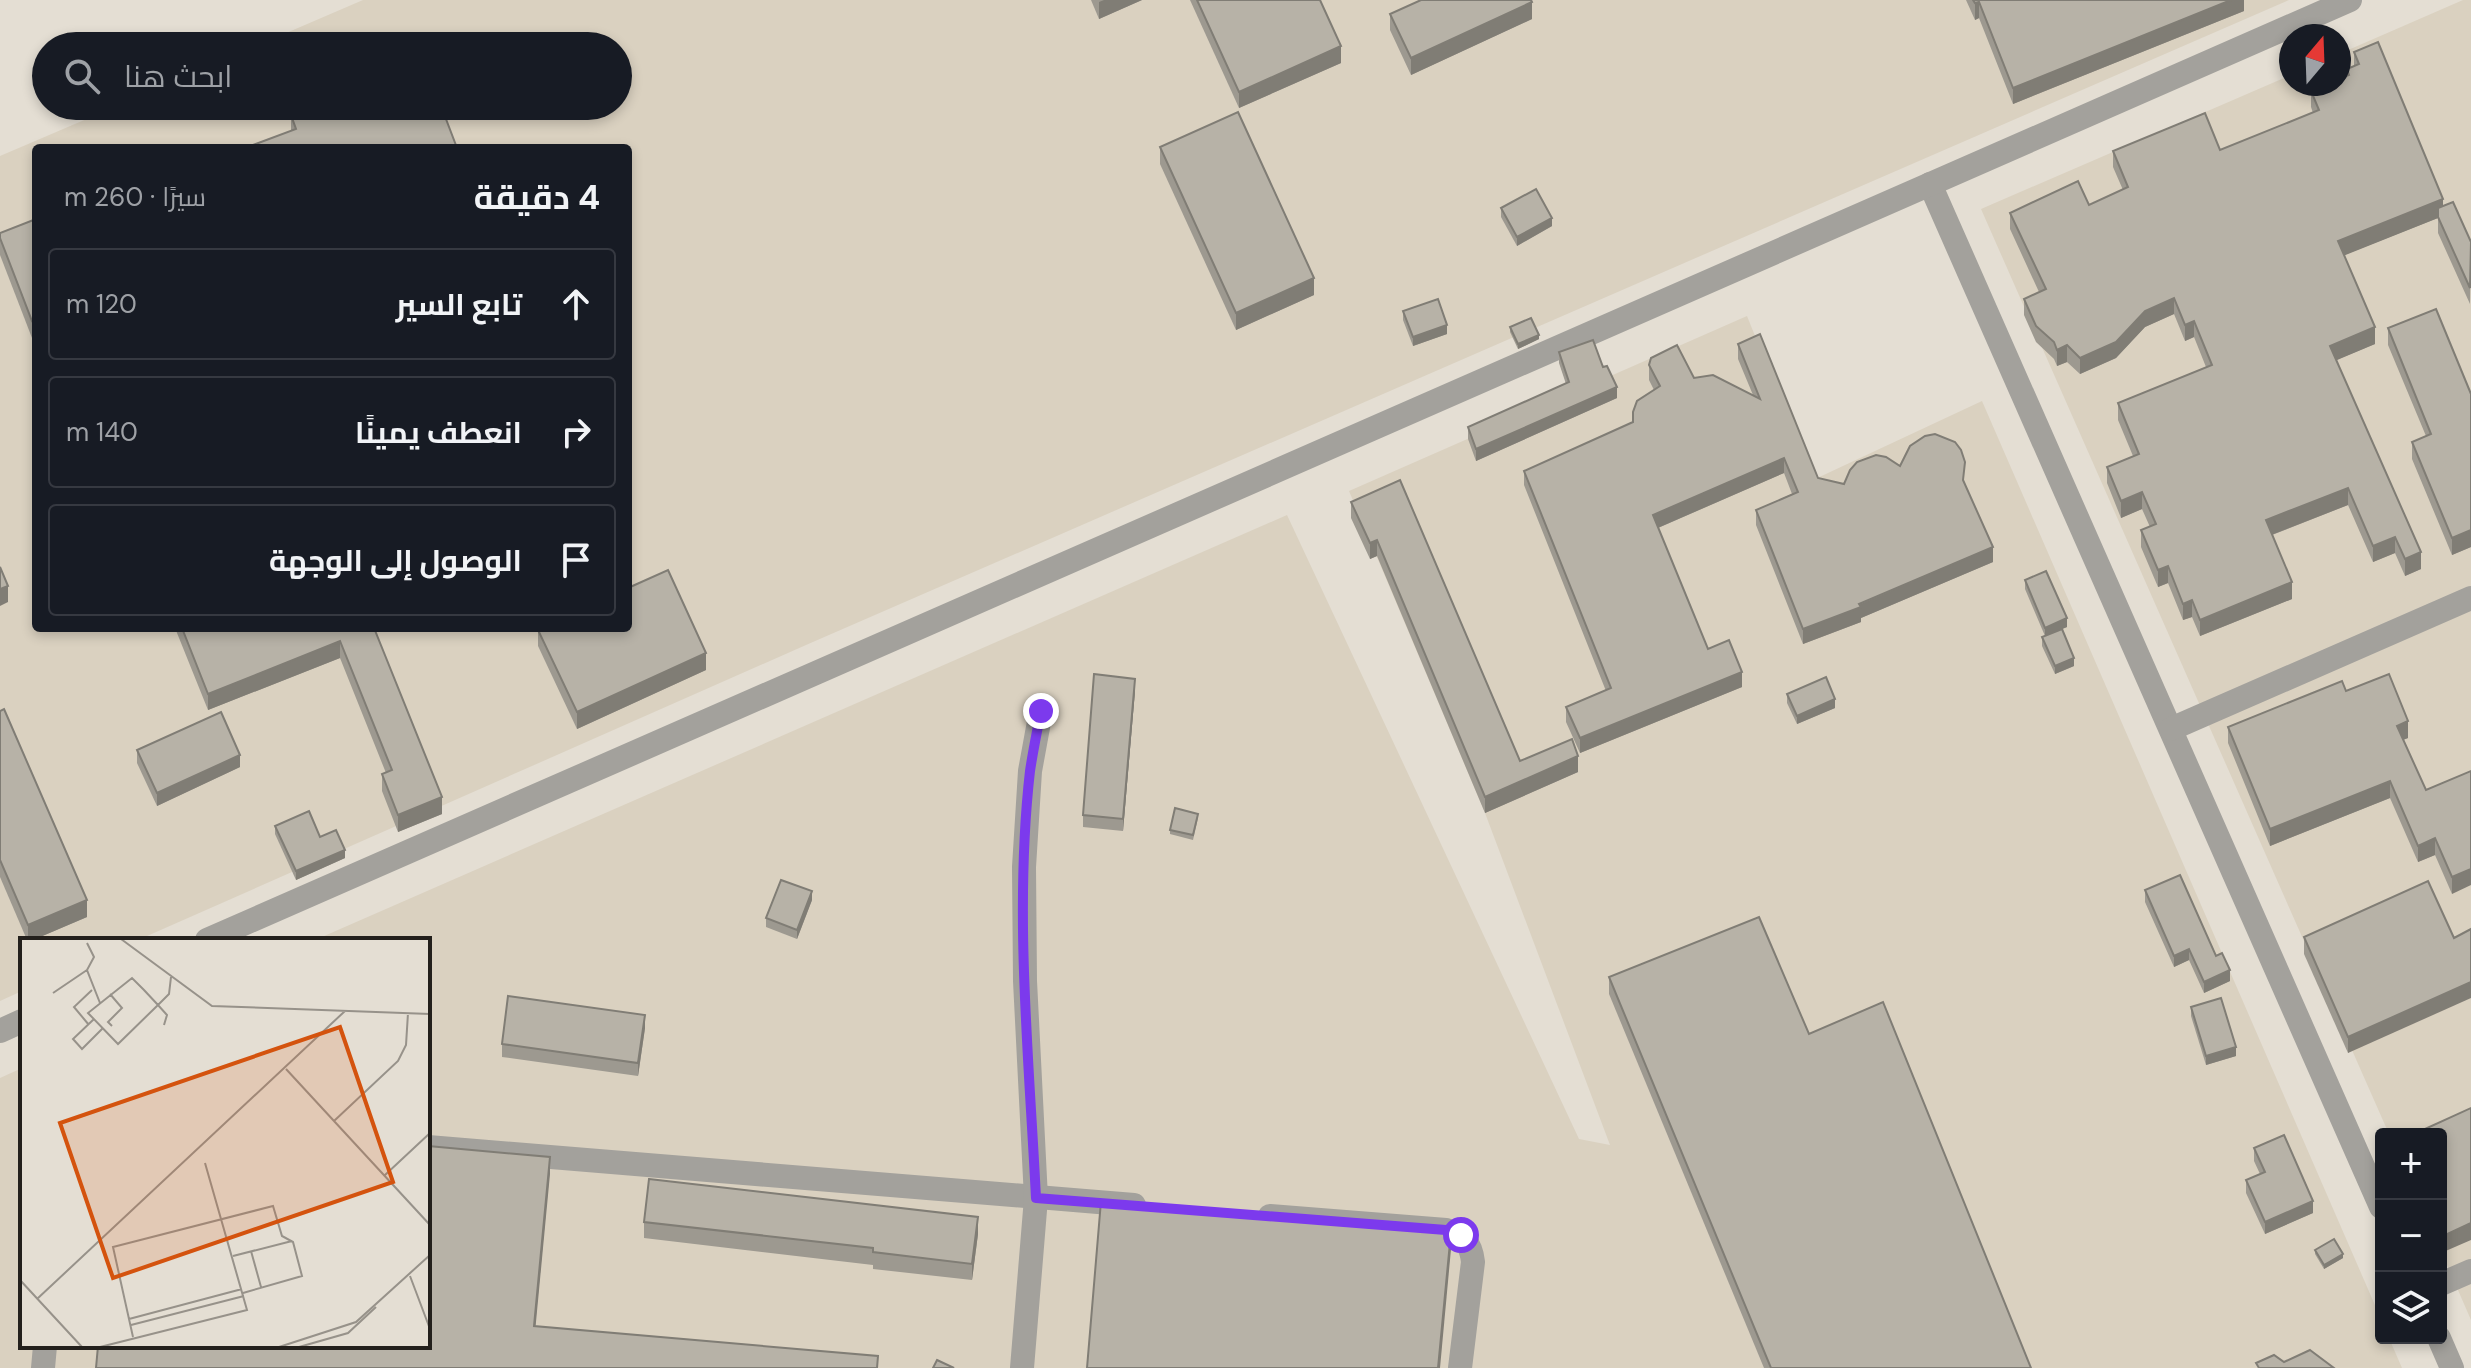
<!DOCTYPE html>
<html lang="ar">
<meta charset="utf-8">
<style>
:root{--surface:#171b24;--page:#242831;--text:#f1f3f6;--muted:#9ea1a6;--line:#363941}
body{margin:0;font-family:"DM Sans",Cairo,sans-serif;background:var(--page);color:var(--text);direction:rtl}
.controls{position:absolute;right:24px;bottom:24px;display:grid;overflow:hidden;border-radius:8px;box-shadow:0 4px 12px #0003}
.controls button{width:72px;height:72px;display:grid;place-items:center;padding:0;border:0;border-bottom:2px solid var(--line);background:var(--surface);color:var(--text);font:40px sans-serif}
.compass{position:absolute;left:2279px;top:24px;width:72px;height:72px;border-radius:50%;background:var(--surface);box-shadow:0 4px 12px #0003;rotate:19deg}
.stop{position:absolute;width:24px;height:24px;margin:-18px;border:6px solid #7c3aed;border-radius:50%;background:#fff}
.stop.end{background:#7c3aed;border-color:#fff;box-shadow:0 2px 8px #0008}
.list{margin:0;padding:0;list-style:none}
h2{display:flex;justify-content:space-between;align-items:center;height:104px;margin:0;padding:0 32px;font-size:34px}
h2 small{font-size:26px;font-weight:400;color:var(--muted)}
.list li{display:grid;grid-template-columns:52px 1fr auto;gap:24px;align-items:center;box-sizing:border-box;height:112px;margin:0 16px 16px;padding:0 16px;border:2px solid var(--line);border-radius:8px}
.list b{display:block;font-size:30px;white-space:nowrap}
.list em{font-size:26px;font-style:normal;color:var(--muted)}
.icon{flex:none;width:44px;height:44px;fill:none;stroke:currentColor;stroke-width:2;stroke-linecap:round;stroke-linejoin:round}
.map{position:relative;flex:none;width:2471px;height:1368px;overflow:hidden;direction:ltr}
.search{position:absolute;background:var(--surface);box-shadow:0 4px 12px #0003;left:32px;top:32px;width:600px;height:88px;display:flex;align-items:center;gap:20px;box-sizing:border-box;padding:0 28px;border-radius:44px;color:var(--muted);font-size:30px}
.panel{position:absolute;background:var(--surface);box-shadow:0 4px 12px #0003;left:32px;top:144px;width:600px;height:488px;border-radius:8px;direction:rtl}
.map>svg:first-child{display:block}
.built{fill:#dad1c0;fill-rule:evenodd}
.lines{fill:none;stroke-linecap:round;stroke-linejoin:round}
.minor{stroke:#a3a19c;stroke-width:24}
.wall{fill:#9d9990}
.shaded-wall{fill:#807d75}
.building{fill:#b7b2a7;stroke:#807d75;stroke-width:2}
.route{stroke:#7c3aed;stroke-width:10}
.inset-road{fill:none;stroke:#97928a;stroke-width:2}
.view{fill:#d4530e;fill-opacity:0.15;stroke:#d4530e;stroke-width:4}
.inset-edge{fill:none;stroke:#23201c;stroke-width:4}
</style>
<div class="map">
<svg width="2471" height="1368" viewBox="0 0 2471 1368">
<rect width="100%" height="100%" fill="#e4ded3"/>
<g class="built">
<path d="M363,0h1926l-1483,645 -668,295h-116v51l-22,10v-845l117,-50h501v-60h-362zM36,148h592v480h-592z"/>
<polygon points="2463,0 2471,0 2471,1320 2441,1251 2441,1134 2389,1134 1981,209 2291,75 2291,84 2339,84 2339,54"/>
<polygon points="1747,316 1813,480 1982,401 2381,1319 2381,1338 2389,1338 2402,1368 0,1368 0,1078 22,1068 22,1346 428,1346 428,940 315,940 1287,515 1579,1139 1610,1145 1485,813 1349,491"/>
</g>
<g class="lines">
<g class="minor">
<polyline points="1930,184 2381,1207"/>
<polyline points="2171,729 2471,598"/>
<polyline points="207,940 2350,0"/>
<polyline points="0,1031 22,1021"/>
<polyline points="428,1147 1134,1205"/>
<path d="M1270,1216l176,14c18,7 25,13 27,32l-13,106"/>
<polyline points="2441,1284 2471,1271"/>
<polyline points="2439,1338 2452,1368"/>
<polyline points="43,1368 45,1346"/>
<polyline points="1022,1368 1036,1198 1025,981 1024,867 1030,771 1041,711"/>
</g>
</g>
<g class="wall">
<polygon points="1091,0 1142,0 1099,19"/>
<polygon points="1190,0 1320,0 1341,63 1239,108"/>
<polygon points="1966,0 2244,0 2244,11 2013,104 1979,18 1975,20"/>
<polygon points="1390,14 1532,19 1411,75 1390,30"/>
<polygon points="2354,52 2443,206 2471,242 2470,304 2438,233 2438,218 2344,255 2375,344 2336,360 2421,569 2405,576 2395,553 2373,562 2348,505 2272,535 2292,599 2200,636 2192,617 2183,620 2168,583 2158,587 2141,547 2141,530 2150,527 2142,509 2121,518 2107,483 2107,467 2133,456 2118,420 2118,403 2206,367 2194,337 2185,341 2174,314 2145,327 2116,358 2080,374 2067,362 2057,366 2054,359 2036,342 2024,315 2024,299 2039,292 2010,229 2010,213 2089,205 2123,190 2113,167 2113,151 2220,150 2313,113 2311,107 2311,91 2347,76 2347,69 2354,66"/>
<polygon points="291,115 457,148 291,130"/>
<polygon points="1160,147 1314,295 1236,330 1160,164"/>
<polygon points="1501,208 1552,226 1517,246 1501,217"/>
<polygon points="36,219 36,336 32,338 0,255 0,233"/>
<polygon points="1403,311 1447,334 1413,346 1403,320"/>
<polygon points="1510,327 1539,339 1518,349 1510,332"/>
<polygon points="2388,328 2471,394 2471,547 2452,555 2412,459 2412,442 2426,436 2388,345"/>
<polygon points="1738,344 1818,478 1844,484 1900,466 1964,483 1993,562 1861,618 1861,622 1803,644 1756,525 1756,510 1792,494 1784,473 1658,528 1708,649 1742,687 1580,753 1566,722 1566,707 1606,691 1524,485 1524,471 1633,422 1633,412 1654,390 1649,380 1649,365 1753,395 1738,359"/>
<polygon points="1559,352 1603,367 1617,398 1476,461 1468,439 1468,427 1566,384 1559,363"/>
<polygon points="1400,480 1520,761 1578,772 1485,813 1377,556 1370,559 1351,518 1351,502"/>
<polygon points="2025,580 2067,627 2062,629 2074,666 2055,674 2042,646 2042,637 2045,636 2025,589"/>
<polygon points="175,628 374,628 442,814 398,832 382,791 382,774 386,773 340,658 208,710"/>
<polygon points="538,630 706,670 577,729 538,646"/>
<polygon points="1135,691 1123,831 1083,827 1083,815"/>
<polygon points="2346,691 2408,738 2403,740 2426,790 2471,771 2452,894 2435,855 2418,862 2390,798 2270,846 2228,743 2228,727"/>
<polygon points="1787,694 1835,708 1797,724 1787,703"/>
<polygon points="0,711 87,917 33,940 27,940 0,877"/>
<polygon points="137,750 240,767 157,806 137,763"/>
<polygon points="1198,818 1193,840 1170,834 1170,830"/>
<polygon points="275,826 320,837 345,858 296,880 275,834"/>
<polygon points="2145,890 2216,956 2230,981 2204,993 2189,960 2174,967 2145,902"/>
<polygon points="812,900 797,939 766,927 766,918"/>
<polygon points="2304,937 2454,938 2348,1053 2304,954"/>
<polygon points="1609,977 1809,1034 2031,1368 1764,1368 1609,994"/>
<polygon points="2191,1007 2236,1056 2206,1065 2191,1016"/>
<polygon points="645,1028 638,1076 502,1057 502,1044"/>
<polygon points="2254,1148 2313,1213 2265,1234 2246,1193 2246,1180 2260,1174 2254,1161"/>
<polygon points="2379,1149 2381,1149 2381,1170 2379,1166"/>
<polygon points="644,1222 978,1234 972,1280 873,1269 873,1265 644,1238"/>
<polygon points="2315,1250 2343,1258 2324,1269 2315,1254"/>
</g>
<g class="shaded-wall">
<polygon points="1104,0 1142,0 1099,19 1099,2"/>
<polygon points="2231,0 2244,0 2244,11 2013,104 2013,88"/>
<polygon points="1532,2 1532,19 1411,75 1411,58"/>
<polygon points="1979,2 1979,18 1975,20 1975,3"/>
<polygon points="1341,46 1341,63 1239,108 1239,92"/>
<polygon points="2443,199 2443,216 2338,258 2338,241"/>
<polygon points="1552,218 1552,226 1517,246 1517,237"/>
<polygon points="1314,278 1314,295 1236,330 1236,313"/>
<polygon points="2174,298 2174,314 2145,327 2116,358 2080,374 2080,358 2145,311"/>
<polygon points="36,319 36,336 32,338 32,321"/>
<polygon points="2194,321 2194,337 2185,341 2185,325"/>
<polygon points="1447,325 1447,334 1413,346 1413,337"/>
<polygon points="2375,327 2375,344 2330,363 2330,346"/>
<polygon points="1539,335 1539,339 1518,349 1518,344"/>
<polygon points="2067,345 2067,362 2057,366 2057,350"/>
<polygon points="1617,387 1617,398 1476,461 1476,449"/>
<polygon points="1784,458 1784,473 1653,530 1653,515"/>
<polygon points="2348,488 2348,505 2266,537 2266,520"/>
<polygon points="2142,492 2142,509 2121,518 2121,501"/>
<polygon points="2471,530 2471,547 2452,555 2452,538"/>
<polygon points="2395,537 2395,553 2373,562 2373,546"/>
<polygon points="1377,540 1377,556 1370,559 1370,543"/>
<polygon points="1993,547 1993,562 1861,618 1861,622 1803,644 1803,629"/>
<polygon points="2421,552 2421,569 2405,576 2405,559"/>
<polygon points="2168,566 2168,583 2158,587 2158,570"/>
<polygon points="2292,582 2292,599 2200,636 2200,620"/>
<polygon points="8,586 8,602 0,606 0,589"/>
<polygon points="2192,600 2192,617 2183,620 2183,604"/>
<polygon points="2067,618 2067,627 2045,636 2045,628"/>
<polygon points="340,641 340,658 208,710 208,694"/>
<polygon points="706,653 706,670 577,729 577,712"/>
<polygon points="2074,658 2074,666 2055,674 2055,666"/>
<polygon points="1742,672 1742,687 1580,753 1580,738"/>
<polygon points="1135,679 1135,691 1123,831 1123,819"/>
<polygon points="1835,699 1835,708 1797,724 1797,716"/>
<polygon points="2408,721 2408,738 2397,742 2397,726"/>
<polygon points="240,755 240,767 157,806 157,793"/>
<polygon points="1578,756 1578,772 1485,813 1485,797"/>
<polygon points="2390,781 2390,798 2270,846 2270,829"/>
<polygon points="442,797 442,814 398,832 398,815"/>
<polygon points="2435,838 2435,855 2418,862 2418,846"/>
<polygon points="345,850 345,858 296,880 296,871"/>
<polygon points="2471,869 2471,885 2452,894 2452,877"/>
<polygon points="812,891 812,900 797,939 797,930"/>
<polygon points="87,900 87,917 33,940 28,940 28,925"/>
<polygon points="2189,949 2189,960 2174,967 2174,956"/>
<polygon points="2230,970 2230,981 2204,993 2204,982"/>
<polygon points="2471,982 2471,998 2348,1053 2348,1037"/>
<polygon points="645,1015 645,1028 638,1076 638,1063"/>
<polygon points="2236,1047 2236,1056 2206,1065 2206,1056"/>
<polygon points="550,1157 550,1174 534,1343 534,1326"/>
<polygon points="2313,1201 2313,1213 2265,1234 2265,1222"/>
<polygon points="978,1217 978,1234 972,1280 972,1264"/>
<polygon points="2471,1223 2471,1240 2441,1253 2441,1237"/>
<polygon points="1451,1232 1451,1249 1440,1368 1438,1368"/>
<polygon points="2343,1254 2343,1258 2324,1269 2324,1265"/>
</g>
<g class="building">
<polygon points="1197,0 1320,0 1341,46 1239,92"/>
<polygon points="1421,0 1531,0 1532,2 1411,58 1390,14"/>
<polygon points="1973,0 2231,0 2013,88 1979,2 1975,3"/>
<polygon points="2378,42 2443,199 2338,241 2375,327 2330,346 2421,552 2405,559 2395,537 2373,546 2348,488 2266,520 2292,582 2200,620 2192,600 2183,604 2168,566 2158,570 2141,530 2156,524 2142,492 2121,501 2107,467 2139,454 2118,403 2212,365 2194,321 2185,325 2174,298 2145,311 2116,342 2080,358 2067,345 2057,350 2054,342 2036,326 2024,299 2046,289 2010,213 2078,181 2089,205 2128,187 2113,151 2205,113 2220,150 2319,110 2311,91 2327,84 2339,84 2339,79 2349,75 2347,69 2359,64 2354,52"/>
<polygon points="314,106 441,106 457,148 245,148 296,129 291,115"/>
<polygon points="1238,112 1314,278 1236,313 1160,147"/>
<polygon points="1536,189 1552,218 1517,237 1501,208"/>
<polygon points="2453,202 2471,242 2470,288 2438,217 2438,208"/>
<polygon points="36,219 36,319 32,321 0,238 0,233"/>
<polygon points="1438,299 1447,325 1413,337 1403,311"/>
<polygon points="2436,309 2471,394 2471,530 2452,538 2412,442 2431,434 2388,328"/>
<polygon points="1531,318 1539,335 1518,344 1510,327"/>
<polygon points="1760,334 1818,478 1844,484 1850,470 1857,462 1876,455 1886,457 1900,466 1910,446 1925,436 1935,434 1955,442 1961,450 1965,462 1963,480 1993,547 1859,604 1861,607 1803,629 1756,510 1798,492 1784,458 1653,515 1708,649 1729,640 1742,672 1580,738 1566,707 1611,688 1524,471 1633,422 1633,412 1637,401 1660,386 1649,365 1651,358 1677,345 1694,378 1713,375 1760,399 1738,344"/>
<polygon points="1593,340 1603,367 1607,366 1617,387 1476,449 1468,427 1569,382 1559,352"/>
<polygon points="1400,480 1520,761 1572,739 1578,756 1485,797 1377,540 1370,543 1351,502"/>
<polygon points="0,567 8,586 0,589"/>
<polygon points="668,570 706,653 577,712 538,630 542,628 628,628 628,588"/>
<polygon points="2046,571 2067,618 2045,628 2025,580"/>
<polygon points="182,628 374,628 442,797 398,815 382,774 392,770 340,641 208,694"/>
<polygon points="2062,629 2074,658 2055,666 2042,637"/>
<polygon points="1094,674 1135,679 1123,819 1083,815"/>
<polygon points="2389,674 2408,721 2397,726 2426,790 2471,771 2471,869 2452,877 2435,838 2418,846 2390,781 2270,829 2228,727 2342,681 2346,691"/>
<polygon points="1826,677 1835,699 1797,716 1787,694"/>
<polygon points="4,709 87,900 28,925 0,860 0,711"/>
<polygon points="221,712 240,755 157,793 137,750"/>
<polygon points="1175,808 1198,814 1193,835 1170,830"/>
<polygon points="309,811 320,837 336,830 345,850 296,871 275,826"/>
<polygon points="2180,875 2216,956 2222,953 2230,970 2204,982 2189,949 2174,956 2145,890"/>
<polygon points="781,880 812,891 797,930 766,918"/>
<polygon points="2428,881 2454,938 2471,929 2471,982 2348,1037 2304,937"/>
<polygon points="1759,917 1809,1034 1883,1002 2031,1368 1771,1368 1609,977"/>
<polygon points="508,996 645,1015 638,1063 502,1044"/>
<polygon points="2221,998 2236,1047 2206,1056 2191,1007"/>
<polygon points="2471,1108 2471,1223 2441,1237 2441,1163 2445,1160 2441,1152 2441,1134 2414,1134"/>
<polygon points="2284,1135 2313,1201 2265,1222 2246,1180 2265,1172 2254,1148"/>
<polygon points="428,1146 550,1157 534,1326 878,1356 877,1368 96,1368 98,1346 428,1346"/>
<polygon points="649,1179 978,1217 972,1264 873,1252 873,1248 644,1222"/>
<polygon points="1101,1201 1451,1232 1438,1368 1087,1368"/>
<polygon points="2334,1239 2343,1254 2324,1265 2315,1250"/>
<polygon points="2310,1350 2334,1368 2259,1368 2256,1363 2274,1355 2284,1362"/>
<polygon points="937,1360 954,1368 933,1368"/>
</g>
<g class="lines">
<path class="route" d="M1041,711c-4,20 -8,40 -11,60 -16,141 -1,286 6,427l410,32 15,5"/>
</g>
<g transform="translate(20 938)">
<rect width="410" height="410" fill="#e4ded3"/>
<path class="inset-road" d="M101,1l91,67 218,8M67,5l7,14 -7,13 13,33M33,55l34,-23M90,56l12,14 -14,14 4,4M74,81l-21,20 9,10 21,-21M69,87l-15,-18 18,-17M144,87l3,-10 -9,-10 -14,-15 -12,-12 -44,35 30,31 40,-39 11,-11 2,-17M266,131l144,156M314,183l64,-60 8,-16 2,-32M365,237l45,-42M231,313l10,36M213,318l59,-15M390,338l20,53M0,342l62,67M17,361l308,-288M109,381l113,-30M111,387l113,-29M113,399l-20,-90 160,-41 9,30 11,6 9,34 -59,17M80,409l147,-37 -42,-147M259,409l77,-25 74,-67M279,409l49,-14 28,-26"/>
<path class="view" d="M320,89l53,155 -280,96 -53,-155z"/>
<rect width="410" height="410" class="inset-edge"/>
</g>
</svg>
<div class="controls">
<button>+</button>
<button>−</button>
<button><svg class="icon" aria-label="layers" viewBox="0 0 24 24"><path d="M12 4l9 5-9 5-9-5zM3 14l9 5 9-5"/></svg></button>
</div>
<svg class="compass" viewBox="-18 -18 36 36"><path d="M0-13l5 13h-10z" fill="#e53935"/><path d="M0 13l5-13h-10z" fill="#9ea1a6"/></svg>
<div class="stop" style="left:1461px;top:1235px"></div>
<div class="stop end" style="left:1041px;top:711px"></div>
<div class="search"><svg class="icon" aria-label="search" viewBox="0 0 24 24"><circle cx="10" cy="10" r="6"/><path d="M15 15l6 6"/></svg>ابحث هنا</div>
<section class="panel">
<h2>4 دقيقة<small>سيرًا · 260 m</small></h2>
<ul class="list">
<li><svg class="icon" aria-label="ahead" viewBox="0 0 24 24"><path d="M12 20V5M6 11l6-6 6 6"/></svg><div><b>تابع السير</b></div><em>120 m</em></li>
<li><svg class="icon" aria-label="right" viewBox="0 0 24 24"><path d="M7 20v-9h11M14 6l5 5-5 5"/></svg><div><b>انعطف يمينًا</b></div><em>140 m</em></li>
<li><svg class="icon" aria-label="arrive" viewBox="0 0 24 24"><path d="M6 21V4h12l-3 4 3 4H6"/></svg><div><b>الوصول إلى الوجهة</b></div></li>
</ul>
</section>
</div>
